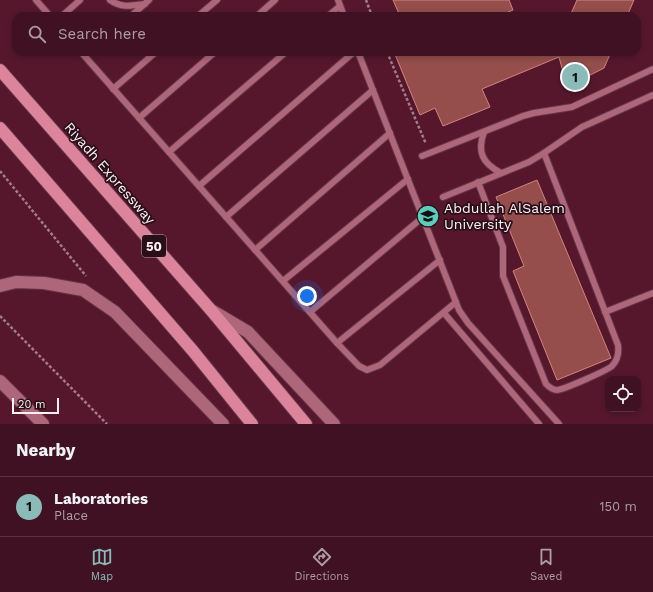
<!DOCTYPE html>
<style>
:root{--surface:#401122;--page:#4b1f2f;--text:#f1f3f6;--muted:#ae9da5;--line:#593140;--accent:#8bbbb9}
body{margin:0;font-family:"Work Sans",sans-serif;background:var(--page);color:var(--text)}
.controls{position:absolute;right:12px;bottom:12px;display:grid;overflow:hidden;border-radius:8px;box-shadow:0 2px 6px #0003}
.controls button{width:36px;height:36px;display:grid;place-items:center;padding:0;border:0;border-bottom:1px solid var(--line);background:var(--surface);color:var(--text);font:20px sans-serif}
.scale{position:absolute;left:12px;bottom:10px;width:47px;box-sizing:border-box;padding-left:4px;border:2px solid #fbf2f4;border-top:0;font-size:11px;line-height:14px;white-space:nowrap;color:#fbf2f4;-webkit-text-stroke:3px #2b0f18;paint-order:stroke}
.you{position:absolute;left:307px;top:296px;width:14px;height:14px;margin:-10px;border:3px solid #fff;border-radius:50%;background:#1a73e8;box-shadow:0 0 0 6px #1a73e833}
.badge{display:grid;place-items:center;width:26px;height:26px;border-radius:50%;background:var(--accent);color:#111;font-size:13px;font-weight:700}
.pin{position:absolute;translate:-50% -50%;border:2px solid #fff;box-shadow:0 1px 4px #0006}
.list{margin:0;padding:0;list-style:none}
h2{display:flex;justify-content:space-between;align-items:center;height:52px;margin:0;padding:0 16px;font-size:17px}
h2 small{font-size:13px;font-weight:400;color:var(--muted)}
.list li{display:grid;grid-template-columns:26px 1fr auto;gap:12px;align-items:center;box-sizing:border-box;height:60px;padding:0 16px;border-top:1px solid var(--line)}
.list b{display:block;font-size:15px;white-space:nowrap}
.list p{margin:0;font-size:13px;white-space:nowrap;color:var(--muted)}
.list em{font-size:13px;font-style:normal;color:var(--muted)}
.icon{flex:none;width:22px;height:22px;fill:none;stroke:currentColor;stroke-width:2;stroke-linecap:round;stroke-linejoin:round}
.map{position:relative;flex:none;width:653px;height:424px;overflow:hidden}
.search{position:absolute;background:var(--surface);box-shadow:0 2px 6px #0003;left:12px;right:12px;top:12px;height:44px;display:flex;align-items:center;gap:10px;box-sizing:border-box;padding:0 14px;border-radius:12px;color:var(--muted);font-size:15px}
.sheet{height:112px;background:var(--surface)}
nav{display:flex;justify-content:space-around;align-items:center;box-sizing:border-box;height:56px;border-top:1px solid var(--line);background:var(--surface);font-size:11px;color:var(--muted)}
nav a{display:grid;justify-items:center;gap:2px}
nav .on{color:var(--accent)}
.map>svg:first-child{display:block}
.building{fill:#954e4c;stroke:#d18581}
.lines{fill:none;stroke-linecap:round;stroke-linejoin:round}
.service-casing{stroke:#643547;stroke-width:8}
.minor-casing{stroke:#643547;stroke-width:14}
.secondary-casing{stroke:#643547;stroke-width:14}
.motorway-casing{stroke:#643547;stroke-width:14}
.path{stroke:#a27c89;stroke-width:2.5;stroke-dasharray:3 2;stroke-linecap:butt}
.service{stroke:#ae667a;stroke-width:6}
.minor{stroke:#ae667a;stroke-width:12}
.secondary{stroke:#ae667a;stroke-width:12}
.motorway{stroke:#db849c;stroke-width:12}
.labels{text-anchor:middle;stroke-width:3.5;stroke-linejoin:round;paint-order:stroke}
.shield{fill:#2b0f18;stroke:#bdaeb2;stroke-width:1}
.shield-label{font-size:13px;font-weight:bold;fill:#fbf2f4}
.street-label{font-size:14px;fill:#fbf2f4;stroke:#2b0f18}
.poi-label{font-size:14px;fill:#fbf2f4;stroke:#2b0f18;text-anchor:start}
</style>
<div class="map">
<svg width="653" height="424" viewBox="0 0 653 424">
<rect width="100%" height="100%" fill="#56172d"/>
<g class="building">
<polygon points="393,0 509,0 513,10 499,16 400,16"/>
<polygon points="577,0 634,0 627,16 570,16"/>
<polygon points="394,52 611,52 604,68 567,87 559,57 482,89 490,107 443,126 435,108 420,115"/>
<polygon points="537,180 611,358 557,380 513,271 524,266 496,197"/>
</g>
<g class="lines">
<g class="service-casing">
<g id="service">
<polyline points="36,0 50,16"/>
<path d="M110,0c11,8 21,6 35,4"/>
<polyline points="338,0 344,16"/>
<polyline points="62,16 80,0"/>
<polyline points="131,16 149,0"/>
<polyline points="198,16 217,0"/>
<polyline points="257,16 275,0"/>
<polyline points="328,16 340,6"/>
<polyline points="81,52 337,343 359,366 367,370 380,365 456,302"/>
<polyline points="358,52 459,310 468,323 559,424"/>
<polyline points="113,89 156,52"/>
<polyline points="139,118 215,52"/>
<path d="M484,132c-7,20 -2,31 17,41"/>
<polyline points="169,152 286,52"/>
<polyline points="422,156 523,116 534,113 572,107 653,69"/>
<path d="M478,182l25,65v29l43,108c3,3 6,6 11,6 6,0 51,-20 55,-24 6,-6 7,-13 6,-21l-74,-192"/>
<polyline points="199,186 354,52"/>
<polyline points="443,197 529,162 544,153 582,127 653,95"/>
<polyline points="226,217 373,90"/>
<polyline points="255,250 390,133"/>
<polyline points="283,281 408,179"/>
<polyline points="310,312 423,217"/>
<polyline points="605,312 653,293"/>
<polyline points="444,313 539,424"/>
<polyline points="337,343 440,260"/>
</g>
</g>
<g class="minor-casing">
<polyline id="minor" points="0,381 43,424"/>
</g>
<g class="secondary-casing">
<g id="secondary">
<polyline points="0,286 16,282 44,283 83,290 115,312 223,424"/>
<polyline points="211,310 248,332 334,424"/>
</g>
</g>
<g class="motorway-casing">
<g id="motorway">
<polyline points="0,70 210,309 306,424"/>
<polyline points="0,128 193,351 252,424"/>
</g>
</g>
<g class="path">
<polyline points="366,0 372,16"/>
<polyline points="387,52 426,144"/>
<polyline points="0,171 86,276"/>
<polyline points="0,316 107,424"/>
</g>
<use href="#service" class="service"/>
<use href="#minor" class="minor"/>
<use href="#secondary" class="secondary"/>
<use href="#motorway" class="motorway"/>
</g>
<defs>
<g id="university-disc" transform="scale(1.15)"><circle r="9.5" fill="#5acebd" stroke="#2b0f18"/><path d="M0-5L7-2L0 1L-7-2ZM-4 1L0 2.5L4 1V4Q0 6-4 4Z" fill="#111"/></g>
</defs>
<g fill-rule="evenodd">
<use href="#university-disc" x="428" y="216"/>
</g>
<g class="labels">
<rect class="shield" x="142" y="235" width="24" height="22" rx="3"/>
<g class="shield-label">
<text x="154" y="251">50</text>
</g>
<g class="street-label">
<text transform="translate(110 173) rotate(49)" y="5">Riyadh Expressway</text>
</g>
<g class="poi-label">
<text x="444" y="213">Abdullah AlSalem<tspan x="444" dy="16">University</tspan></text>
</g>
</g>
</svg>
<div class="controls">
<button><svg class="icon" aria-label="locate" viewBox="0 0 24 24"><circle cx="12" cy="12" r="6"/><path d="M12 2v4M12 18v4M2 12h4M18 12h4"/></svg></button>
</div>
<div class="scale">20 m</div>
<div class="you"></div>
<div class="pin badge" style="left:575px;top:77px">1</div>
<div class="search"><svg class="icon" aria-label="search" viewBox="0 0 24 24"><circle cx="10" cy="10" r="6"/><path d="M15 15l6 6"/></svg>Search here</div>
</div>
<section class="sheet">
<h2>Nearby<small></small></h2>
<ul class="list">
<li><span class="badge">1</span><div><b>Laboratories</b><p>Place</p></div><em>150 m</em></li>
</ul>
</section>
<nav>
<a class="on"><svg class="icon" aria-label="map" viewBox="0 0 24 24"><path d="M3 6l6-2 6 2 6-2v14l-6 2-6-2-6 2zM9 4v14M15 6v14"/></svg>Map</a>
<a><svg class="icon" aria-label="directions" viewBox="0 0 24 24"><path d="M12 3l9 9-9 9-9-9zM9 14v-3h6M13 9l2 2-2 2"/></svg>Directions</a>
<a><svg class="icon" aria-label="saved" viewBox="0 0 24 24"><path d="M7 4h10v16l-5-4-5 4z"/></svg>Saved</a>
</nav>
